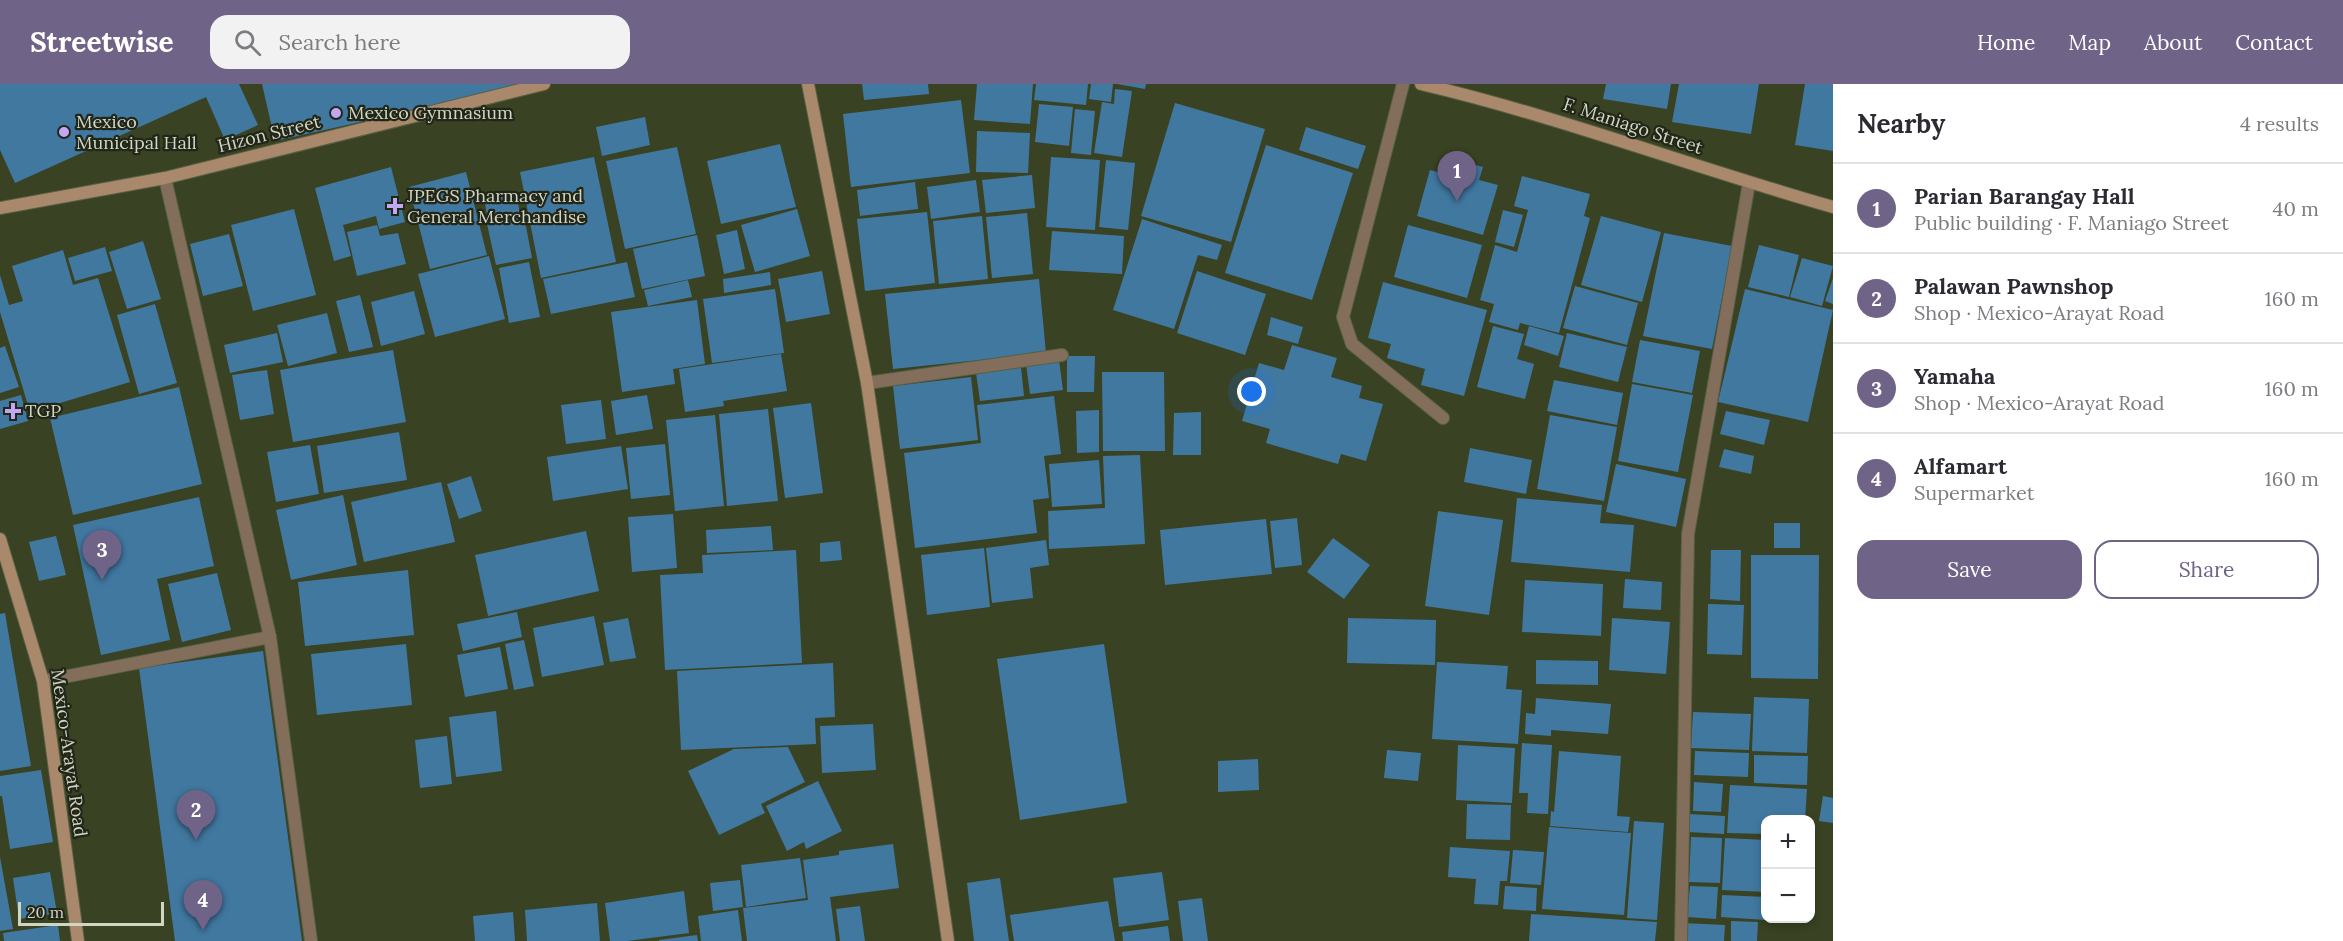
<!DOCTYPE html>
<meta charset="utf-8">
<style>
:root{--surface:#fff;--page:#f2f2f3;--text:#2b2b33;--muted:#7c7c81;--line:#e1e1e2;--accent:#706388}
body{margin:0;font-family:Lora,serif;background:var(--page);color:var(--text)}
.controls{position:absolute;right:18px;bottom:18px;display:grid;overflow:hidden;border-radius:12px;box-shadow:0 3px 9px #0003}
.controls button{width:54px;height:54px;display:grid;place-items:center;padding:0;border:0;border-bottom:2px solid var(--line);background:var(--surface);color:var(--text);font:30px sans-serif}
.scale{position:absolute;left:18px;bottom:15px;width:146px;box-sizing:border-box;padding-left:6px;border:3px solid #d0d6c3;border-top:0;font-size:16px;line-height:21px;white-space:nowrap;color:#d0d6c3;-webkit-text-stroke:4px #222618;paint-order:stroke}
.you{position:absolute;left:1252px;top:308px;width:21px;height:21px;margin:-15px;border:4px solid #fff;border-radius:50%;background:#1a73e8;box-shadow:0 0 0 9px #1a73e833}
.badge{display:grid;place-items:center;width:39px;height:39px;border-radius:50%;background:var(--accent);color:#fff;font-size:20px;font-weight:700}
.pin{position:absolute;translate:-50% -50px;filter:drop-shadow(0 2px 3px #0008)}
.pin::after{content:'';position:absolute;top:32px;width:21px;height:18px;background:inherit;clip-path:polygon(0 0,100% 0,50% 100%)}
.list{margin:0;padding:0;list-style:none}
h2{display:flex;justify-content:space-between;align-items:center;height:78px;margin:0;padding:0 24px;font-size:26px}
h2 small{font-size:20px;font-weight:400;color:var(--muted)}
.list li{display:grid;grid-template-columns:39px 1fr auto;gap:18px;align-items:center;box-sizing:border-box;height:90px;padding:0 24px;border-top:2px solid var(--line)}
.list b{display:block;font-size:22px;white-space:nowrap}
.list p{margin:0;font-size:20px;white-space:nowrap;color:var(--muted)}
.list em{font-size:20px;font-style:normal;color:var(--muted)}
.actions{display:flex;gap:12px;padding:18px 24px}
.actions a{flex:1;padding:14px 0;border:2px solid var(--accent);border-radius:18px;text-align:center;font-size:21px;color:var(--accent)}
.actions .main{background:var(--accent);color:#fff}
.icon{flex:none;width:33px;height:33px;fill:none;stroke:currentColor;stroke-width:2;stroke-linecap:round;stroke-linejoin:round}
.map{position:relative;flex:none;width:1833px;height:857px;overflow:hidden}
header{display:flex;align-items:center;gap:36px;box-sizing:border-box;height:84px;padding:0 30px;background:var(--accent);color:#fff}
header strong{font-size:28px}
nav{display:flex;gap:33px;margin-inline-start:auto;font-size:21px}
.search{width:420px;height:54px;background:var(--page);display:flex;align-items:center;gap:15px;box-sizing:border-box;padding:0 21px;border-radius:18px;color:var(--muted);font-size:22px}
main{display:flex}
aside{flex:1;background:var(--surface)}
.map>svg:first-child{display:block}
.building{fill:#4178a0}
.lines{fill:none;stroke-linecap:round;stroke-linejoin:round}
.lane-casing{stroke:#576042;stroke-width:14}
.street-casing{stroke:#576042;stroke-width:14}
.secondary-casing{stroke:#576042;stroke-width:14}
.lane{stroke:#836e5c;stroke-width:12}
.street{stroke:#836e5c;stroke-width:12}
.secondary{stroke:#aa886b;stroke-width:12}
.poi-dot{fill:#c4a7f1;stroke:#222618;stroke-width:2}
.labels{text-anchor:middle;stroke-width:4.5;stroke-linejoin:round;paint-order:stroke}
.poi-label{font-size:18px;fill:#d0d6c3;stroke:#222618;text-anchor:start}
.street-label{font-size:18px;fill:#d0d6c3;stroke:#222618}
</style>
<header>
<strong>Streetwise</strong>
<div class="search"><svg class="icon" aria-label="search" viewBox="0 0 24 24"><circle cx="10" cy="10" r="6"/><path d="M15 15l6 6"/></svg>Search here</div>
<nav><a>Home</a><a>Map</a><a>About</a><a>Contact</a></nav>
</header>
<main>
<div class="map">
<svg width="1833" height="857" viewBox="0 0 1833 857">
<rect width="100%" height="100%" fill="#394222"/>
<g class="building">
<polygon points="0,0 239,0 258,41 225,56 206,13 15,99 0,66"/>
<polygon points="262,0 527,0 527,1 275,57"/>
<polygon points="862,0 928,0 929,10 864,16"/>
<polygon points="977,0 1033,0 1030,40 974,36"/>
<polygon points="1036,0 1088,0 1086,21 1034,16"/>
<polygon points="1091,0 1113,0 1111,18 1089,15"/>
<polygon points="1117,0 1146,0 1145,5"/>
<polygon points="1606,0 1671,0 1667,25 1603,15"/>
<polygon points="1679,0 1759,0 1751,50 1672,38"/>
<polygon points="1805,0 1833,0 1833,67 1795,61"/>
<polygon points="1115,5 1132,7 1122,73 1094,69 1102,18 1114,20"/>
<polygon points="961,16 970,89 851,103 843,30"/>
<polygon points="1175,19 1265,45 1231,158 1141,132"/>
<polygon points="1039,20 1073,23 1069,62 1035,58"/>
<polygon points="1075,25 1095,27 1091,71 1071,69"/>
<polygon points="645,33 650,61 602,72 596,43"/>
<polygon points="1306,43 1366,62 1358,85 1299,66"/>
<polygon points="977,47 1030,49 1028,89 976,88"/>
<polygon points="780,60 796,123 721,140 707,77"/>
<polygon points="1266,61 1353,89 1312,216 1225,189"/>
<polygon points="677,63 696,150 625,165 606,77"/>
<polygon points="594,73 616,178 541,194 520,88"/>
<polygon points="1051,73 1100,76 1095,146 1046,143"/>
<polygon points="1106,76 1135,79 1128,146 1099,143"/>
<polygon points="1461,77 1483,83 1479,96 1498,101 1483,151 1417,132 1430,86 1456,93"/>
<polygon points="391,83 405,138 379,145 376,132 343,141 351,172 334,177 315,104"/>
<polygon points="466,88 487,171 430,185 409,103"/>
<polygon points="1032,91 1035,124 986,129 982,96"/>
<polygon points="1522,92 1590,110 1584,132 1590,134 1559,249 1520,239 1518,246 1489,238 1494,220 1480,216 1495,161 1517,168 1528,126 1514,122"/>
<polygon points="976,96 980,128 931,135 927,103"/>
<polygon points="915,98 918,125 860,132 857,106"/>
<polygon points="516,107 520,130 488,136 484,114"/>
<polygon points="294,125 316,211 253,227 231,141"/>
<polygon points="797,125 810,172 755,188 741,141"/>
<polygon points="1503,126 1523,131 1514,163 1495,158"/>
<polygon points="927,128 935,199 865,207 857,135"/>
<polygon points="1027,129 1033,190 992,194 986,133"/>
<polygon points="524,132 532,174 496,181 487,140"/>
<polygon points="982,132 988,195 939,200 933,137"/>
<polygon points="1601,132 1661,148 1642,218 1581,201"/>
<polygon points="1142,135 1222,161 1217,176 1198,171 1174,245 1113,226"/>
<polygon points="377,141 380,152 398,149 406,180 357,192 347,148"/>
<polygon points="1408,141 1482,161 1467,214 1394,193"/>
<polygon points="737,146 745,185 724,190 716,151"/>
<polygon points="1052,147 1124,152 1122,190 1049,186"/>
<polygon points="1664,149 1732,162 1712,265 1643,252"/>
<polygon points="229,150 243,202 203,212 190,160"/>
<polygon points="697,151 705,192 642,205 633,165"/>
<polygon points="143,157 161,215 127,225 109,168"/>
<polygon points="1759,161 1799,171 1789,213 1748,203"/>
<polygon points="105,163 112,187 75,197 68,174"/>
<polygon points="63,166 73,201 98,194 130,298 30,328 0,228 0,191 9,221 23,217 12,182"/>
<polygon points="489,172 505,235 435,253 418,190"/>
<polygon points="1802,174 1833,182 1822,222 1790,213"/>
<polygon points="529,178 540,233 509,239 499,184"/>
<polygon points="627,178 635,213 551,230 543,195"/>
<polygon points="822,187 830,230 786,238 778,195"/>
<polygon points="1197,187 1266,210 1245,271 1177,249"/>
<polygon points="770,188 771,201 724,209 723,195"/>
<polygon points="1833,194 1833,220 1825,217"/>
<polygon points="1039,195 1046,269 893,285 885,210"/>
<polygon points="688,196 692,213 648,222 644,206"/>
<polygon points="1383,198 1487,226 1464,312 1421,301 1425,285 1387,274 1391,260 1368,254"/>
<polygon points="1575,202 1638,219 1627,261 1563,244"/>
<polygon points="775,205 784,269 712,279 703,215"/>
<polygon points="1745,205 1833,226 1808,338 1718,318"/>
<polygon points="414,207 425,250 381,262 371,218"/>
<polygon points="360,211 373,263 349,268 336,217"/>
<polygon points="697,216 705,280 673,285 675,300 622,308 611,228"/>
<polygon points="155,220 177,299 139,310 117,231"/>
<polygon points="327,229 337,269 288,282 277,241"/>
<polygon points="1271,233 1303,243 1298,260 1267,251"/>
<polygon points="1493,242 1524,250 1517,275 1534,280 1525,315 1477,303"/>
<polygon points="1529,242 1564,252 1558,272 1524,261"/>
<polygon points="277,249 283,278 230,289 224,261"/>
<polygon points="1567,249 1627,263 1618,298 1559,283"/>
<polygon points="1640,256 1700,267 1692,309 1632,298"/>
<polygon points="1292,261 1337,274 1331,293 1362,302 1359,314 1383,320 1366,377 1341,370 1338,380 1266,359 1270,345 1242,337 1259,279 1284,286"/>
<polygon points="5,262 19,303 0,309 0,264"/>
<polygon points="393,266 406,338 293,358 280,286"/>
<polygon points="781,270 787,307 723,317 724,322 685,328 679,285"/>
<polygon points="1067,272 1095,272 1094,308 1067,308"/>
<polygon points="1059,276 1063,306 1030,310 1026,280"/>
<polygon points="1021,283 1024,312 980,317 976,289"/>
<polygon points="267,286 274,330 240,336 232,291"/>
<polygon points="1102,288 1164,288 1165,367 1103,367"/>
<polygon points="971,293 978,356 900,365 893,302"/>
<polygon points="1554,296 1623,309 1617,341 1547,327"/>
<polygon points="1632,300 1693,311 1678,388 1618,377"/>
<polygon points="179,303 202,400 73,431 50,334"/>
<polygon points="21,311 28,337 0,345 0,317"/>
<polygon points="647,311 653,345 616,351 611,317"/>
<polygon points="1054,312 1061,370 1044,372 1049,414 1033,416 1037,449 915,464 904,369 981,359 977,321"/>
<polygon points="601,316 606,355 566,360 561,321"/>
<polygon points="811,319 823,409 785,414 773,324"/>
<polygon points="768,325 778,417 727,422 719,330"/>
<polygon points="1099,326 1099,368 1077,369 1076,327"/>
<polygon points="1726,327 1770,336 1764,361 1720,350"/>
<polygon points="1201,328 1201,371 1173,371 1174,329"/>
<polygon points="715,331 724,422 675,427 666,336"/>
<polygon points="1550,331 1617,343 1604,417 1537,405"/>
<polygon points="399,348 407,396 324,409 317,362"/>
<polygon points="665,360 670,411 631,415 626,364"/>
<polygon points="310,361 319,410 276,418 267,368"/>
<polygon points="621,362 628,405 553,417 547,373"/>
<polygon points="1470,364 1532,376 1526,410 1464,398"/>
<polygon points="1724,365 1754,372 1751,390 1719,383"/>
<polygon points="1140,371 1145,460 1049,465 1048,427 1105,424 1103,372"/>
<polygon points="1099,376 1102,420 1052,423 1049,380"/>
<polygon points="1616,380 1686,395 1676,443 1606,428"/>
<polygon points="471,392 482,427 459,435 447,400"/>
<polygon points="441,398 455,458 364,478 351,418"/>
<polygon points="343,411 357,481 291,496 276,426"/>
<polygon points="199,413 214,482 157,495 170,556 101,571 73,441"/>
<polygon points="1517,414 1602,421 1600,439 1634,441 1630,488 1511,478"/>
<polygon points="1438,427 1503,436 1489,531 1425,522"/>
<polygon points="673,430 677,484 632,488 628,433"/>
<polygon points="1297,434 1302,481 1275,484 1270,437"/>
<polygon points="1266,435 1272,490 1165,501 1160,446"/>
<rect x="1774" y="439" width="26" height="25"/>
<polygon points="771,442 773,466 707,469 706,446"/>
<polygon points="586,447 599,507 488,532 475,471"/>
<polygon points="56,452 66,491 39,497 29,458"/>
<polygon points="1333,454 1370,481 1344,515 1307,488"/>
<polygon points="1046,456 1049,481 1030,484 1033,514 992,519 986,464"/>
<polygon points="840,457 842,476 820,478 820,459"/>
<polygon points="984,464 990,523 927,531 921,471"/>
<polygon points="796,466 802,579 665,586 660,491 703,489 702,471"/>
<polygon points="1711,466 1741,466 1740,517 1710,515"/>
<polygon points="1751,471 1819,471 1818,595 1751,594"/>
<polygon points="408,486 414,551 305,562 298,498"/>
<polygon points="217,489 231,546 182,558 168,500"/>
<polygon points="1625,495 1662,498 1661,526 1623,524"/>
<polygon points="1525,496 1603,500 1601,552 1522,548"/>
<polygon points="1708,520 1744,521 1742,571 1707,570"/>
<polygon points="517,528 522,553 463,567 457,540"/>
<polygon points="5,529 31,682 0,687 0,530"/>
<polygon points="594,532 604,581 542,593 533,544"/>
<polygon points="628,534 636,574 610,578 603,539"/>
<polygon points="1348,534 1436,536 1435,581 1347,579"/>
<polygon points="1612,534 1670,538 1666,590 1609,586"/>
<polygon points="524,556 534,602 514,606 505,560"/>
<polygon points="406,560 412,621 317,631 311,570"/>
<polygon points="1104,560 1127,719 1020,736 997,575"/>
<polygon points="500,563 508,605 465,613 457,571"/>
<polygon points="263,567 302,857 175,857 139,584"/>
<polygon points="1536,576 1598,577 1598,601 1536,600"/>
<polygon points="1437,578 1508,582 1506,605 1522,606 1518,660 1432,655"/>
<polygon points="833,579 835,633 815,634 816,660 681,666 677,587"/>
<polygon points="1754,613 1809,615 1807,669 1752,667"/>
<polygon points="1536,614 1611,620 1608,650 1551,646 1551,652 1525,650 1526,629 1535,630"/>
<polygon points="496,627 502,687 456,693 449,633"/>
<polygon points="1693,628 1751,630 1749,666 1691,664"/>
<polygon points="873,640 876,686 822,689 820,642"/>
<polygon points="447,652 452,700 420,704 415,656"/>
<polygon points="1522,659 1552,661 1548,730 1527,729 1528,709 1519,709"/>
<polygon points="1458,661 1515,664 1512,719 1456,716"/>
<polygon points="788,663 805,698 761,720 765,729 719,751 688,687 734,665"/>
<polygon points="1387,666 1421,669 1418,697 1384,694"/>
<polygon points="1559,667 1621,672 1617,732 1630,733 1628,748 1550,742 1551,727 1554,728"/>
<polygon points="1695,667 1749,669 1748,693 1694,691"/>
<polygon points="1754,671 1808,672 1807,701 1754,699"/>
<polygon points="1258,675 1259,706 1218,708 1218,677"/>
<polygon points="41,686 53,758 10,765 2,712 0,712 0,692"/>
<polygon points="818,697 842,747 806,765 804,758 787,767 766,722"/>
<polygon points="1694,698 1723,700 1721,728 1693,727"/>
<polygon points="1730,701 1807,705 1805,736 1766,736 1766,750 1727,749"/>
<polygon points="1823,712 1833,714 1833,739 1819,737"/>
<polygon points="1467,720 1511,721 1510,756 1466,755"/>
<polygon points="1689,730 1725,732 1724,750 1688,748"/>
<polygon points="1634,737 1664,739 1657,836 1627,834"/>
<polygon points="1549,743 1631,749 1624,831 1542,825"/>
<polygon points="1691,753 1722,754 1720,799 1689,798"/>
<polygon points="1725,754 1766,756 1766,808 1722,806"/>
<polygon points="893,760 899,804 830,813 836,857 747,857 743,824 808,816 803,776 839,771 839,767"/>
<polygon points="1450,763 1510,767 1507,797 1500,797 1498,821 1474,820 1476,795 1448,793"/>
<polygon points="1513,766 1544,768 1541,801 1510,799"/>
<polygon points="0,773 13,845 0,847"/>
<polygon points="800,774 806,814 746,823 741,781"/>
<polygon points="50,788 57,829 19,835 13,794"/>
<polygon points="1162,788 1169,836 1119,843 1113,794"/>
<polygon points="1000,794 1009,857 974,857 967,799"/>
<polygon points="740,796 743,823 713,827 710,799"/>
<polygon points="1505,802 1537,804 1536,827 1503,825"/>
<polygon points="1690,802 1718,803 1716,835 1687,833"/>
<polygon points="684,807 689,849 627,857 610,857 605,819"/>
<polygon points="1722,811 1766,813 1766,836 1721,833"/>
<polygon points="1202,814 1208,857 1183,857 1178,817"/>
<polygon points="1108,817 1115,857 1014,857 1010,831"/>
<polygon points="597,819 600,857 527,857 525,826"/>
<polygon points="860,822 865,857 840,857 836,825"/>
<polygon points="738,826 742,857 701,857 698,832"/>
<polygon points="513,828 515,857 475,857 473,832"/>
<polygon points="1531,830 1657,838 1655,857 1529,857"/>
<polygon points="1731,837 1758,838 1757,857 1731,857"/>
<polygon points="1683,839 1725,841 1724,857 1681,857"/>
<polygon points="58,841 60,857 4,857 3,849"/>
<polygon points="1168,842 1170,857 1123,857 1122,848"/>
<polygon points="697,851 698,857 659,857 659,856"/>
</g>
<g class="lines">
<g class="lane-casing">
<polyline id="lane" points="1403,0 1343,233 1352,260 1443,334"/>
</g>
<g class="street-casing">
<g id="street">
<polyline points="165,94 270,553 311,857"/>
<polyline points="867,299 1062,271"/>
<polyline points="43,597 270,553"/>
<polyline points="1681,857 1688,450 1749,99"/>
</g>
</g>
<g class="secondary-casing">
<g id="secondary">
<polyline points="808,0 867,299 948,857"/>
<path d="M1421,0c140,33 274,84 412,123"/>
<polyline points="0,124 165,94 544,0"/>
<polyline points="0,455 43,597 78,857"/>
</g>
</g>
<use href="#lane" class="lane"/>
<use href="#street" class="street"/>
<use href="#secondary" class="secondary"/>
</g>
<g class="poi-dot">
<circle cx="336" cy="29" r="6"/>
<circle cx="64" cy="48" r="6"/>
<path d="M392 113h6v6h6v6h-6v6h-6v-6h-6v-6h6z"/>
<path d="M10 318h6v6h6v6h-6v6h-6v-6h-6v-6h6z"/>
</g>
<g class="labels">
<g class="poi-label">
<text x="348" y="35">Mexico Gymnasium</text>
<text x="76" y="44">Mexico<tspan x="76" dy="21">Municipal Hall</tspan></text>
<text x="407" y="118">JPEGS Pharmacy and<tspan x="407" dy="21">General Merchandise</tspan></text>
<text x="25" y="333">TGP</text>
</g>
<g class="street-label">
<text transform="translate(1633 42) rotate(18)" y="6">F. Maniago Street</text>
<text transform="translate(269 50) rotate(-14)" y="6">Hizon Street</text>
<text transform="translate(69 669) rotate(82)" y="6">Mexico-Arayat Road</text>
</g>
</g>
</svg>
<div class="controls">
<button>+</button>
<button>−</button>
</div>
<div class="scale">20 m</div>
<div class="you"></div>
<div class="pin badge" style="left:1457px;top:117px">1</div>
<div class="pin badge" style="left:196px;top:756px">2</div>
<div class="pin badge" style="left:102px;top:496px">3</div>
<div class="pin badge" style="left:203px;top:846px">4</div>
</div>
<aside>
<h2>Nearby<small>4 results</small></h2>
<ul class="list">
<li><span class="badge">1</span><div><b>Parian Barangay Hall</b><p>Public building · F. Maniago Street</p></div><em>40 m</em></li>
<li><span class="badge">2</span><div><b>Palawan Pawnshop</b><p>Shop · Mexico-Arayat Road</p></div><em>160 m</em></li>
<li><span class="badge">3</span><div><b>Yamaha</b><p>Shop · Mexico-Arayat Road</p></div><em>160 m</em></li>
<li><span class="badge">4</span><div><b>Alfamart</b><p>Supermarket</p></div><em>160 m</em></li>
</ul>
<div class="actions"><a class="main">Save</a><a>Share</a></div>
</aside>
</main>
